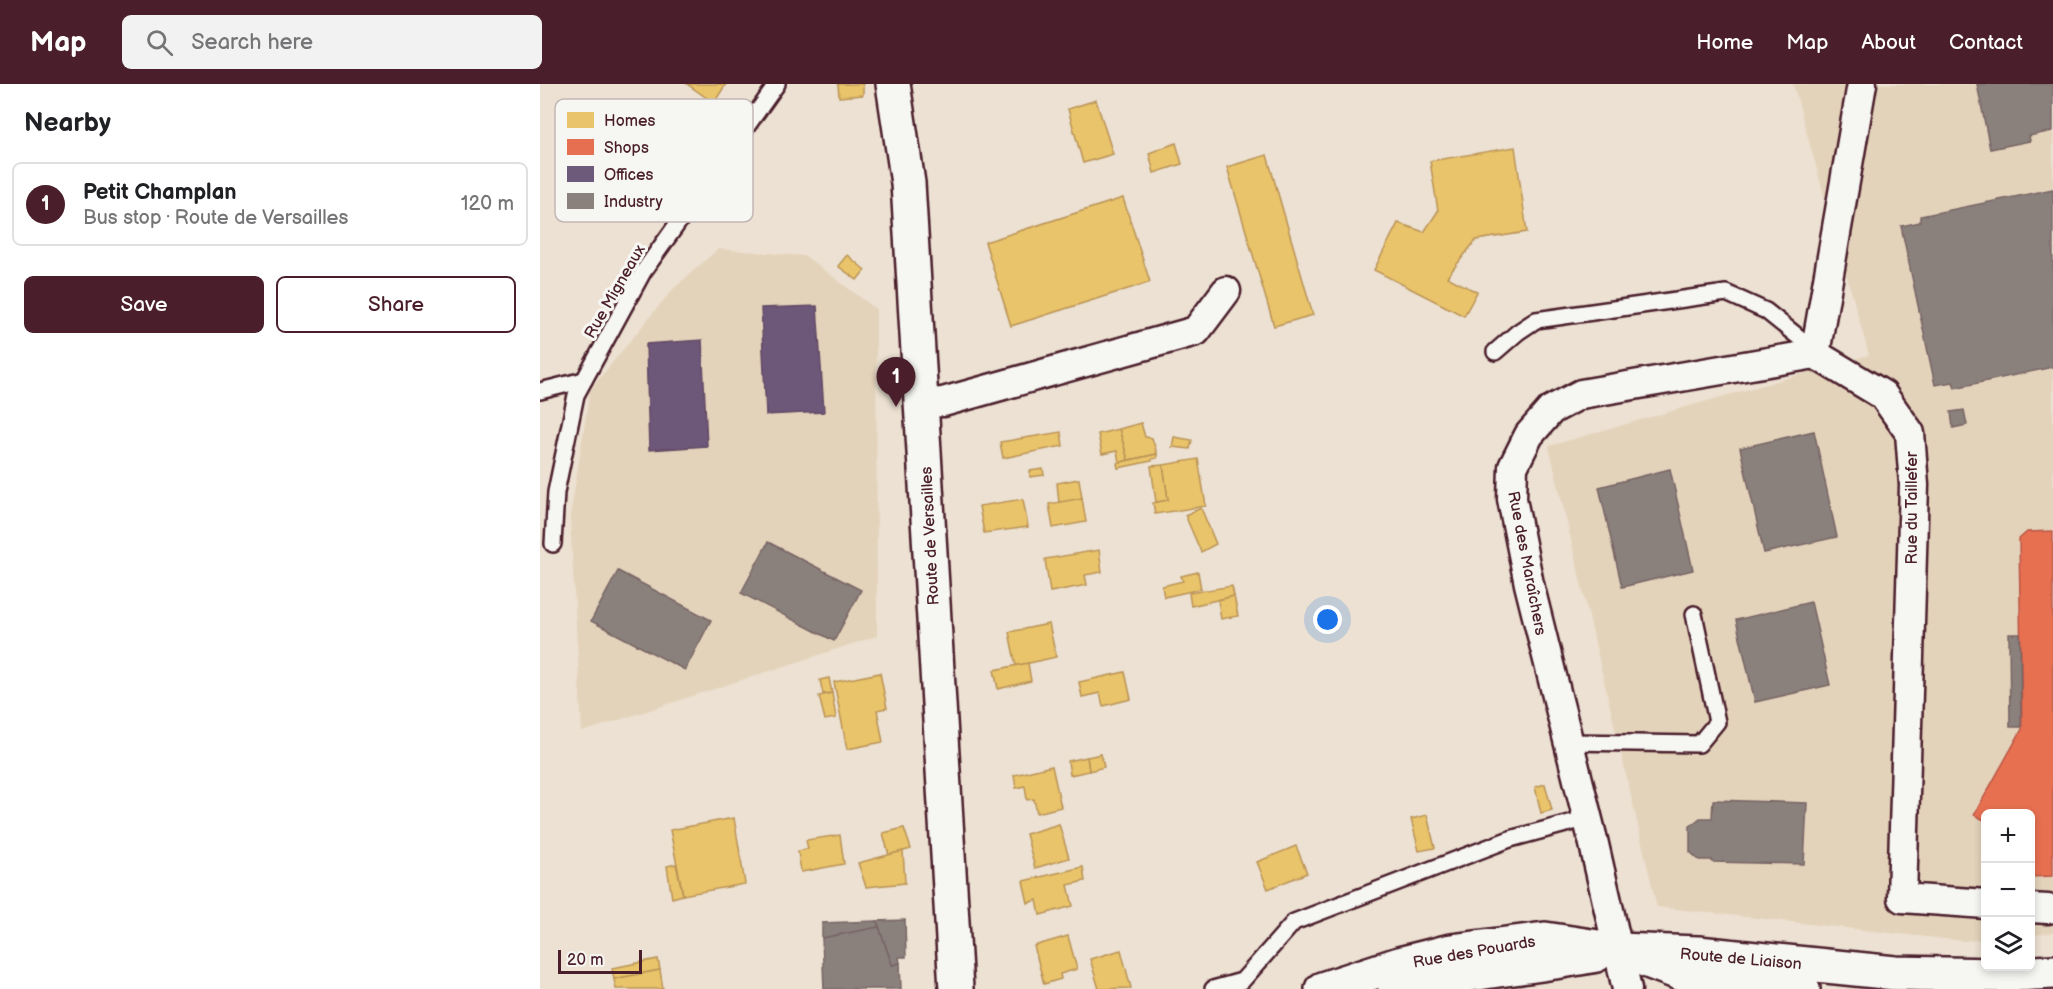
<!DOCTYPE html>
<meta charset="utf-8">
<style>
:root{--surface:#fff;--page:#f2f2f2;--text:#202124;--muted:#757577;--line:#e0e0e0;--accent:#4a1f2b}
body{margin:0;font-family:"Balsamiq Sans",sans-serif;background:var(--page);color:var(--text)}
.controls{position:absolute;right:18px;bottom:18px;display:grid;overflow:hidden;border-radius:9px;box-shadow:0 3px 9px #0003}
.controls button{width:54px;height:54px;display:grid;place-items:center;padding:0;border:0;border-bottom:2px solid var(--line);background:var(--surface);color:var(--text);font:30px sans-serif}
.scale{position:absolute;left:18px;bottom:15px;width:84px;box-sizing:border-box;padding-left:6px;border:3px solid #4a1f2b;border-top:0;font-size:16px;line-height:21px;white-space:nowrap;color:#4a1f2b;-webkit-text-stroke:4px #f6f6f2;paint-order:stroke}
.you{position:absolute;left:788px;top:536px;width:21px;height:21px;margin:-15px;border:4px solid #fff;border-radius:50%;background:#1a73e8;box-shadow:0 0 0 9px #1a73e833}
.badge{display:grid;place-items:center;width:39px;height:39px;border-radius:50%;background:var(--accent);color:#fff;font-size:20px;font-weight:700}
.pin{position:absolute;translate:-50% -50px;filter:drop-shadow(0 2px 3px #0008)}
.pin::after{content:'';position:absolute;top:32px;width:21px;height:18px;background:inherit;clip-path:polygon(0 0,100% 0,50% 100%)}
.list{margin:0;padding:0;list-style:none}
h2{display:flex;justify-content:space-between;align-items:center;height:78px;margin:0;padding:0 24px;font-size:26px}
h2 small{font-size:20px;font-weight:400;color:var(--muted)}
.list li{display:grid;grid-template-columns:39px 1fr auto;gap:18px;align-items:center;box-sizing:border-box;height:84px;margin:0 12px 12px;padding:0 12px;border:2px solid var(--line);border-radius:9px}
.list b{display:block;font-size:22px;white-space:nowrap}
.list p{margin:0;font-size:20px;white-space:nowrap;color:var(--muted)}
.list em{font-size:20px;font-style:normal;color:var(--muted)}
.actions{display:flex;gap:12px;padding:18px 24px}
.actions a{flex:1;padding:14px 0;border:2px solid var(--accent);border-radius:9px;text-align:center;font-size:21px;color:var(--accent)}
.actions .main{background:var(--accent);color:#fff}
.icon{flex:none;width:33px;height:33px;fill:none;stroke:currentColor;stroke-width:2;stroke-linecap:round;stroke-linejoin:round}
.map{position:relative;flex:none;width:1513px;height:905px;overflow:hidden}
header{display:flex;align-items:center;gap:36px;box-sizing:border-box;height:84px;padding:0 30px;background:var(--accent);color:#fff}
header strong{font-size:28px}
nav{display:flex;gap:33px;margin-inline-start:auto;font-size:21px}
.search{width:420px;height:54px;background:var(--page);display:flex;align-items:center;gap:15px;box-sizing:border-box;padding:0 21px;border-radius:9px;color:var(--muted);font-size:22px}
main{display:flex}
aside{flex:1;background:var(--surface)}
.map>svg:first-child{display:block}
.built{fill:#e4d3bb}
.homes{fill:#e9c46a;stroke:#b99257;stroke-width:1.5}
.shops{fill:#e76f51;stroke:#b85746;stroke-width:1.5}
.offices{fill:#6d597a;stroke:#624862;stroke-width:1.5}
.industry{fill:#8a817c;stroke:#776464;stroke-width:1.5}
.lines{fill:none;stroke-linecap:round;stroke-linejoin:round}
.service-casing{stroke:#4a1f2b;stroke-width:20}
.minor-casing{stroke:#4a1f2b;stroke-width:33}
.tertiary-casing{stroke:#4a1f2b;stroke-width:38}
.secondary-casing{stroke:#4a1f2b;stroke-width:38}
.service{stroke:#f6f6f2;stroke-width:15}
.minor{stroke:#f6f6f2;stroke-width:28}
.tertiary{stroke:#f6f6f2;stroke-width:33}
.secondary{stroke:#f6f6f2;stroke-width:33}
.labels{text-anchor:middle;stroke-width:6;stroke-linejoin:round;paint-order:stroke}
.street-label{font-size:16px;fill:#4a1f2b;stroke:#f6f6f2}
.key{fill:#f6f6f2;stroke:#c2b6b6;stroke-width:1.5}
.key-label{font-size:16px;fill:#4a1f2b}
</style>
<header>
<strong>Map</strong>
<div class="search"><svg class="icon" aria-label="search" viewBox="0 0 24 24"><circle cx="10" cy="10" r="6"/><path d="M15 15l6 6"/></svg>Search here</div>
<nav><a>Home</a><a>Map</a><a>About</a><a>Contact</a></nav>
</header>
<main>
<aside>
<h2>Nearby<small></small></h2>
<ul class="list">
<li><span class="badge">1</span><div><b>Petit Champlan</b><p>Bus stop · Route de Versailles</p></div><em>120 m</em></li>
</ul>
<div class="actions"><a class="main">Save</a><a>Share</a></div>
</aside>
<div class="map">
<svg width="1513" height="905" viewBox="0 0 1513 905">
<rect width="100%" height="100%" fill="#ece1d2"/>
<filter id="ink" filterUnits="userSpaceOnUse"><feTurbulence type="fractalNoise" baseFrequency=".0167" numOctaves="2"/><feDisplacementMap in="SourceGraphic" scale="12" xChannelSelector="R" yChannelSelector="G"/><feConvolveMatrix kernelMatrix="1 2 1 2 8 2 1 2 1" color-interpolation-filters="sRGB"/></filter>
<g filter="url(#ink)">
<g class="built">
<polygon points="1253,0 1513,0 1513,849 1491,851 1490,730 1446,730 1445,855 1423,857 1117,823 1009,362 1329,271"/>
<polygon points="178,165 265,172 336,225 337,552 42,648 30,434 50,306 132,206"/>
</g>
<g class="homes">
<polygon points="147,0 186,0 174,19"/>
<polygon points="298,0 323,0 323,11 299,13"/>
<polygon points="556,16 573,70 543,79 528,25"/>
<polygon points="636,59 642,80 614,89 609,69"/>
<polygon points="975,63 987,148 936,156 907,193 937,208 924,232 834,186 858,139 884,148 898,127 890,77"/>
<polygon points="727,71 773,231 734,242 687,83"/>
<polygon points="583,114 610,198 471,242 445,158"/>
<polygon points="307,171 325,186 317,196 298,182"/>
<polygon points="601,339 605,353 612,354 617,370 588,376 579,345"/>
<polygon points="579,345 588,376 579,379 577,367 562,370 558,350"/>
<polygon points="521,348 523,362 463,374 460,358"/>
<polygon points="634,353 652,356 650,365 632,363"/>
<polygon points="617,370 617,374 612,375 612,377 578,384 577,379"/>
<polygon points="658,375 666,422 615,430 613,419 628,416 623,381"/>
<polygon points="623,381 628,416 616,418 611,382"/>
<polygon points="503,385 504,391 490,393 490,387"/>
<polygon points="539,395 542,414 519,419 517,399"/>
<polygon points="542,414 546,438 513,444 509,420"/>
<polygon points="483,415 488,443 444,449 439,422"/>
<polygon points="661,424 676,460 661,468 645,431"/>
<polygon points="559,466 562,488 545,491 547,501 510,508 505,475"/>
<polygon points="658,488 661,505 624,513 622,502 643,497 641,492"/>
<polygon points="692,502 694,512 651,522 649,509"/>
<polygon points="694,512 698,532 681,535 678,516"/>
<polygon points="509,540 516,573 476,582 469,548"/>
<polygon points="488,579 491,597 458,605 454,586"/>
<polygon points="585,588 591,615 563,622 560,609 542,613 539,598"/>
<polygon points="340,589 347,624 337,626 343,658 307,665 294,598"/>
<polygon points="289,594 292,609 283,610 280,596"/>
<polygon points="292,609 296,634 285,636 279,612"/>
<polygon points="561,670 564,683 549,687 547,673"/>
<polygon points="547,673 549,687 530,691 528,677"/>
<polygon points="512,682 521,723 497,729 494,715 487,716 485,702 476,704 474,691"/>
<polygon points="1005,700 1012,726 1001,729 995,703"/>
<polygon points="887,731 895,764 879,767 871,735"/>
<polygon points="194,734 205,800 143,811 130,746"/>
<polygon points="519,740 529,774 495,784 486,750"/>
<polygon points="364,744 371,765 349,771 343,749"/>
<polygon points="300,751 304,780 261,788 258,767 268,765 266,756"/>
<polygon points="756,762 767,789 728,805 717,778"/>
<polygon points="363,767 365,799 326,803 318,779"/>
<polygon points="136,780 143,811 132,814 127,782"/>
<polygon points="543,783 545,797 528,801 533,822 500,831 497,816 488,819 483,797"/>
<polygon points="528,852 537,885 520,890 521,895 504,900 494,862"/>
<polygon points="581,866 591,904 559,905 550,875"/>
<polygon points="118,875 120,886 74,895 72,884"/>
<polygon points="120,886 123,905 76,905 74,895"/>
</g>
<polygon class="shops" points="1513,447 1513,792 1490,793 1490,730 1446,730 1446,737 1434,731 1482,645 1479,455 1487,448"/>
<g class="offices">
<polygon points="277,222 284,328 226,331 221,224"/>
<polygon points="162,256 167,362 109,366 106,260"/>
</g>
<g class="industry">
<polygon points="1437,0 1513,0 1513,47 1489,52 1490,57 1450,65"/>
<polygon points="1513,105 1513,283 1415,304 1413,298 1395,301 1361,142 1380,138 1380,132"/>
<polygon points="1424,326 1427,341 1413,344 1411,328"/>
<polygon points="1274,347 1297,453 1224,469 1200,364"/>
<polygon points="1130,385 1153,486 1082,503 1059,403"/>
<polygon points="228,458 321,506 294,557 201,509"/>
<polygon points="78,487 171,536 145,586 51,537"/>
<polygon points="1271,518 1290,601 1215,618 1196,536"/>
<polygon points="1469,550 1480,550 1481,643 1470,643"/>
<polygon points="1173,716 1267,719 1264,780 1172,778 1172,776 1159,776 1150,768 1150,742 1160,734 1172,734"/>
<polygon points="365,836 366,873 359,873 360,879 352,881 337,837"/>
<polygon points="337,837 339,843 282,854 282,839"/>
<polygon points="339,843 352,881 360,879 361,905 284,905 282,854"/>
</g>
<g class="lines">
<g class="service-casing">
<g id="service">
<polyline points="955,268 978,248 996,236 1186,209 1226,227 1276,267"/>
<polyline points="0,307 44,296"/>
<polyline points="13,460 16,408 36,311 103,188 237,0"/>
<polyline points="1029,658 1159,660 1177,638 1154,530"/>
<polyline points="673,905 702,897 754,838 970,755 1048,734"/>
</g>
</g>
<g class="minor-casing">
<g id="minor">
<polyline points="1275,270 1343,311 1370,349 1374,401 1362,814 1446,820"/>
<polyline points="1275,270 1322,0"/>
<polyline points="381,319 403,318 656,247 686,207"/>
<polyline points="1490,824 1508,825"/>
<polyline points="1087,905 1053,756 989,500 972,415 973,383 989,351 1011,326 1041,310 1275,270"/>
</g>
</g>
<g class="tertiary-casing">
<g id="tertiary">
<polyline points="1105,876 1155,895 1263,905"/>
<polyline points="782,905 859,880 911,867 1005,855 1078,866 1158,869 1355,889 1456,891 1513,888"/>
<path d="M855,905c66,-17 134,-21 201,-34"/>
</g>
</g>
<g class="secondary-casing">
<polyline id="secondary" points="353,0 368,99 416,905"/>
</g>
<use href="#service" class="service"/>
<use href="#minor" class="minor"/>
<use href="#tertiary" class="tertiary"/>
<use href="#secondary" class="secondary"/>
</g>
</g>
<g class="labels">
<g class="street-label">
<text transform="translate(74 207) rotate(-60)" y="6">Rue Migneaux</text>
<text transform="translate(1371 424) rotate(-90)" y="6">Rue du Taillefer</text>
<text transform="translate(389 452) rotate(-93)" y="6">Route de Versailles</text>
<text transform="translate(988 479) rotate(79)" y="6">Rue des Maraîchers</text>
<text transform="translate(934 867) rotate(-10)" y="6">Rue des Pouards</text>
<text transform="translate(1201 874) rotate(5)" y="6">Route de Liaison</text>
</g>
</g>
<rect x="15" y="15" width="198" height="123" rx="9" class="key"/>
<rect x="27" y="28" width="27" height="16" fill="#e9c46a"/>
<rect x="27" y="55" width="27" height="16" fill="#e76f51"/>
<rect x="27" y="82" width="27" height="16" fill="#6d597a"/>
<rect x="27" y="109" width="27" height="16" fill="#8a817c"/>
<g class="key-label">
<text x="64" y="42">Homes</text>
<text x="64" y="69">Shops</text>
<text x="64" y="96">Offices</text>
<text x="64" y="123">Industry</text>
</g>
</svg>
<div class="controls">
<button>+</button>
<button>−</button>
<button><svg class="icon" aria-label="layers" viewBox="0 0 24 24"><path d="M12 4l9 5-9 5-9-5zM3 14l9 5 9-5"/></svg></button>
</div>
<div class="scale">20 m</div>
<div class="you"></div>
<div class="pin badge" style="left:356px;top:323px">1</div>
</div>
</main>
